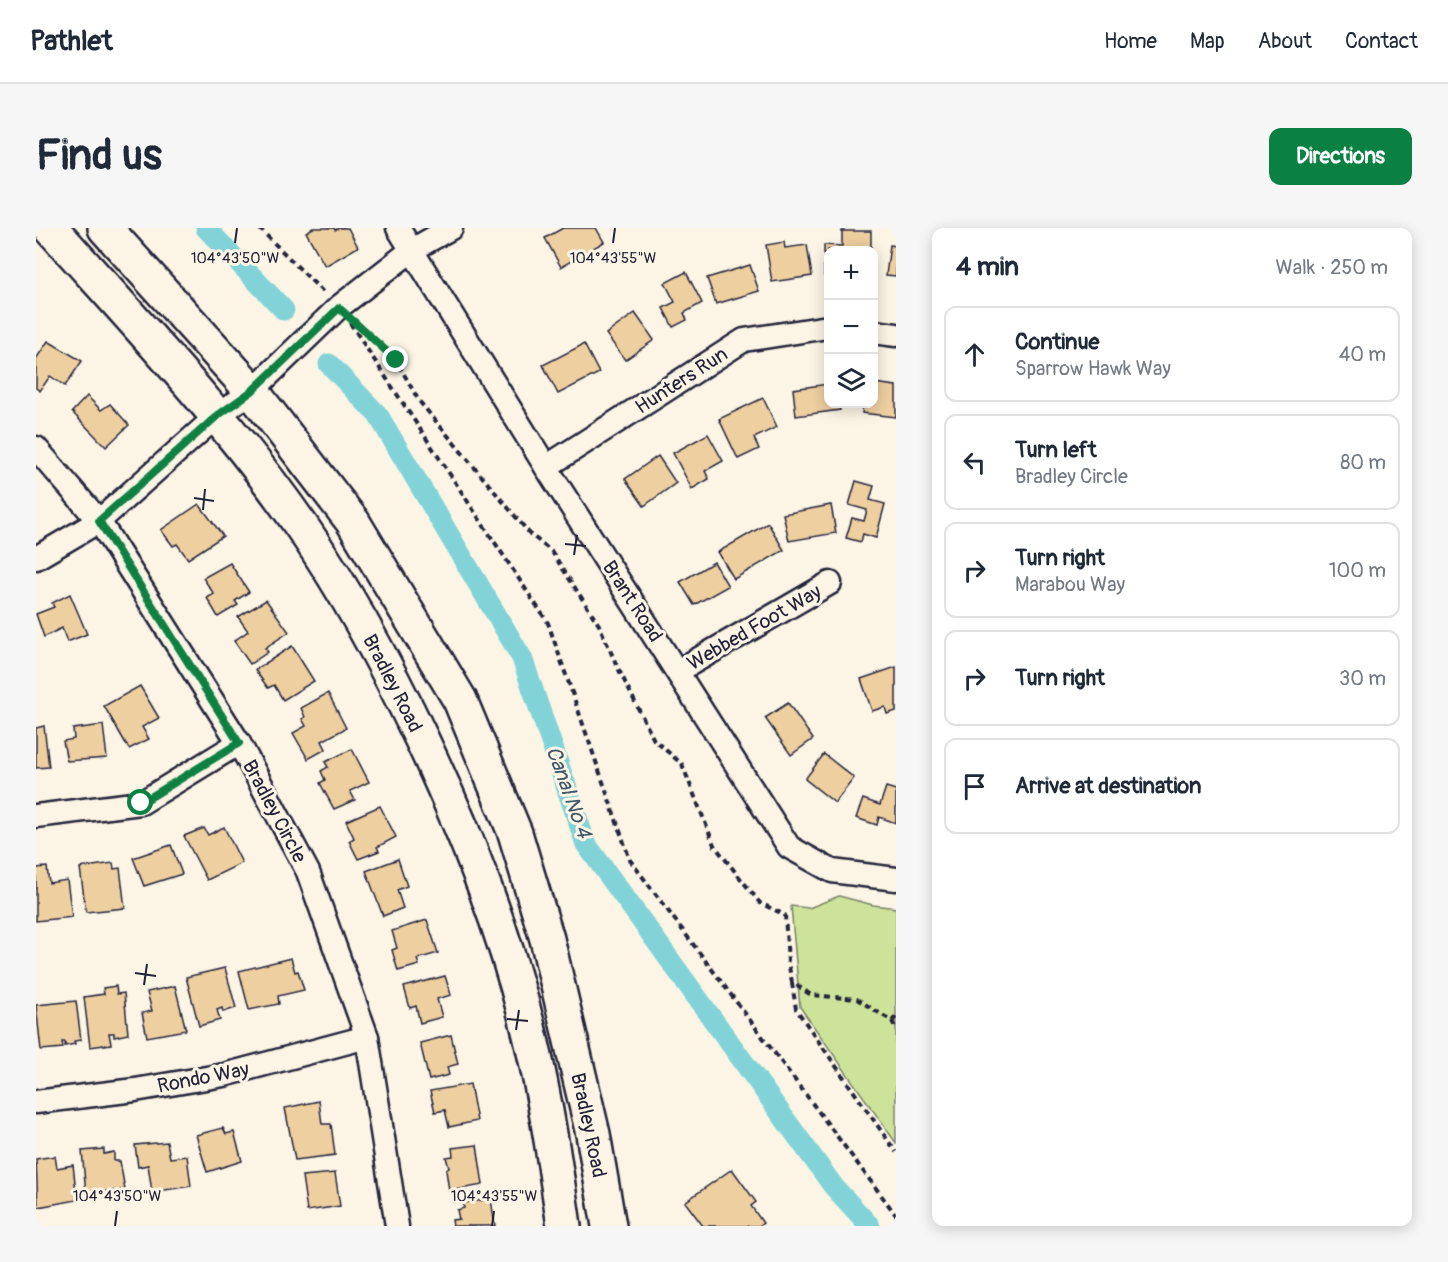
<!DOCTYPE html>
<meta charset="utf-8">
<style>
:root{--surface:#fff;--page:#f6f6f7;--text:#1f2937;--muted:#747a83;--line:#e0e1e3;--accent:#0b8043}
body{margin:0;font-family:Pangolin,sans-serif;background:var(--page);color:var(--text)}
.controls{position:absolute;right:18px;top:18px;display:grid;overflow:hidden;border-radius:12px;box-shadow:0 3px 15px #0003}
.controls button{width:54px;height:54px;display:grid;place-items:center;padding:0;border:0;border-bottom:2px solid var(--line);background:var(--surface);color:var(--text);font:30px sans-serif}
.stop{position:absolute;width:18px;height:18px;margin:-14px;border:4px solid #0b8043;border-radius:50%;background:#fff}
.stop.end{background:#0b8043;border-color:#fff;box-shadow:0 2px 6px #0008}
.list{margin:0;padding:0;list-style:none}
h2{display:flex;justify-content:space-between;align-items:center;height:78px;margin:0;padding:0 24px;font-size:26px}
h2 small{font-size:20px;font-weight:400;color:var(--muted)}
.list li{display:grid;grid-template-columns:39px 1fr auto;gap:18px;align-items:center;box-sizing:border-box;height:96px;margin:0 12px 12px;padding:0 12px;border:2px solid var(--line);border-radius:12px}
.list b{display:block;font-size:22px;white-space:nowrap}
.list p{margin:0;font-size:20px;white-space:nowrap;color:var(--muted)}
.list em{font-size:20px;font-style:normal;color:var(--muted)}
.icon{flex:none;width:33px;height:33px;fill:none;stroke:currentColor;stroke-width:2;stroke-linecap:round;stroke-linejoin:round}
.map{position:relative;flex:none;width:860px;height:998px;overflow:hidden;border-radius:12px}
header{display:flex;align-items:center;gap:36px;box-sizing:border-box;height:84px;padding:0 30px;background:var(--surface);border-bottom:2px solid var(--line)}
header strong{font-size:28px}
nav{display:flex;gap:33px;margin-inline-start:auto;font-size:21px}
.intro{display:flex;align-items:center;justify-content:space-between;box-sizing:border-box;height:144px;padding:0 36px}
h1{margin:0;font-size:42px}
.button{padding:15px 27px;border-radius:12px;background:var(--accent);color:#fff;font-size:21px;font-weight:700}
main{display:flex;gap:36px;padding:0 36px}
aside{flex:1;background:var(--surface);border-radius:12px;box-shadow:0 3px 15px #0003}
.map>svg:first-child{display:block}
.green{fill:#cde399;stroke:#78826a;stroke-width:1.5}
.lines{fill:none;stroke-linecap:round;stroke-linejoin:round}
.canal{stroke:#82d3d8;stroke-width:21}
.building{fill:#edcfa0;stroke:#22223b;stroke-width:1.5}
.minor-casing{stroke:#22223b;stroke-width:27}
.primary-casing{stroke:#22223b;stroke-width:38}
.path{stroke:#22223b;stroke-width:4;stroke-dasharray:6 4.5;stroke-linecap:butt}
.minor{stroke:#fcf5e5;stroke-width:22}
.primary{stroke:#fcf5e5;stroke-width:33}
.route{stroke:#0b8043;stroke-width:8}
.ticks{fill:none;stroke:#22223b;stroke-width:2}
.labels{text-anchor:middle;stroke-width:6;stroke-linejoin:round;paint-order:stroke}
.street-label{font-size:20px;fill:#22223b;stroke:#fcf5e5}
.water-label{font-size:21px;font-style:italic;fill:#3f576a;stroke:#fcf5e5}
.ticks-label{font-size:15px;text-anchor:middle;fill:#22223b;stroke:#fcf5e5;stroke-width:6;stroke-linejoin:round;paint-order:stroke}
</style>
<header>
<strong>Pathlet</strong>
<nav><a>Home</a><a>Map</a><a>About</a><a>Contact</a></nav>
</header>
<div class="intro"><h1>Find us</h1><a class="button">Directions</a></div>
<main>
<div class="map">
<svg width="860" height="998" viewBox="0 0 860 998">
<rect width="100%" height="100%" fill="#fcf5e5"/>
<filter id="ink" filterUnits="userSpaceOnUse"><feTurbulence type="fractalNoise" baseFrequency=".0167" numOctaves="2"/><feDisplacementMap in="SourceGraphic" scale="12" xChannelSelector="R" yChannelSelector="G"/><feConvolveMatrix kernelMatrix="1 2 1 2 8 2 1 2 1" color-interpolation-filters="sRGB"/></filter>
<g filter="url(#ink)">
<polygon class="green" points="803,668 837,677 860,680 860,915 764,779 755,678 773,680"/>
<g class="lines">
<g class="canal">
<polyline points="170,0 248,82"/>
<polyline points="293,136 342,187 486,430 550,616 798,959 834,998"/>
</g>
</g>
<g class="building">
<polygon points="277,0 298,0 299,2 303,0 312,0 322,19 289,38 270,4"/>
<polygon points="527,0 560,0 568,14 525,39 509,10"/>
<polygon points="806,3 835,3 835,22 792,22 792,48 788,48 788,17 806,18"/>
<polygon points="748,14 749,20 771,17 776,48 736,54 730,17"/>
<polygon points="854,17 860,18 860,48 850,47"/>
<polygon points="714,37 723,63 680,76 671,50"/>
<polygon points="650,44 666,75 648,85 651,92 637,99 627,80 639,74 629,55"/>
<polygon points="599,85 618,112 589,132 570,106"/>
<polygon points="12,113 46,133 29,158 14,148 4,163 0,160 0,131"/>
<polygon points="548,116 563,145 522,166 507,137"/>
<polygon points="838,155 860,158 860,189 826,185 827,176 838,176"/>
<polygon points="792,156 792,176 803,176 804,182 760,188 757,161"/>
<polygon points="51,168 65,182 74,176 93,197 70,219 36,184"/>
<polygon points="727,170 741,199 718,210 723,221 702,231 683,191"/>
<polygon points="672,206 687,233 669,243 673,251 656,261 637,225"/>
<polygon points="622,228 640,255 608,278 589,251"/>
<polygon points="820,253 838,258 834,272 849,276 840,310 827,306 825,314 810,310 816,290 828,293 831,282 813,277"/>
<polygon points="163,276 187,308 152,331 141,316 137,318 125,302"/>
<polygon points="795,277 800,305 753,313 747,286"/>
<polygon points="732,295 748,322 698,351 682,324"/>
<polygon points="678,334 692,358 658,377 644,354"/>
<polygon points="194,335 213,364 199,373 202,377 182,389 171,370 178,366 167,350"/>
<polygon points="34,366 51,406 31,414 26,400 8,409 0,386 18,379 16,375"/>
<polygon points="230,372 253,404 229,420 232,424 214,436 198,413 212,403 202,389"/>
<polygon points="256,418 278,453 247,472 238,457 232,460 219,442"/>
<polygon points="860,439 860,483 851,486 849,479 836,483 825,451"/>
<polygon points="104,458 123,490 106,499 113,511 93,521 68,478"/>
<polygon points="292,465 310,500 286,513 290,521 272,531 257,505 270,498 266,491 269,489 265,480"/>
<polygon points="752,475 777,511 755,527 729,490"/>
<polygon points="67,497 71,530 31,533 27,513 38,511 37,501"/>
<polygon points="8,498 13,539 0,540 0,500"/>
<polygon points="316,521 333,554 314,563 319,572 298,581 284,555 289,552 285,543 292,539 289,534"/>
<polygon points="788,526 818,550 799,575 769,551"/>
<polygon points="850,559 860,562 860,595 843,589 841,597 820,590 827,571 844,577"/>
<polygon points="344,578 360,609 341,619 343,623 322,631 313,613 318,610 310,593"/>
<polygon points="188,599 206,635 171,652 148,608 168,600 172,607"/>
<polygon points="135,617 146,646 108,658 97,630"/>
<polygon points="362,631 371,658 361,662 367,680 347,688 330,643"/>
<polygon points="77,635 78,641 84,640 89,680 50,684 44,640"/>
<polygon points="11,639 13,655 31,652 36,689 0,693 0,640"/>
<polygon points="391,692 402,725 381,731 383,737 362,743 356,722 361,720 356,703"/>
<polygon points="255,730 259,744 262,743 268,762 242,768 243,776 213,782 203,743"/>
<polygon points="189,740 200,780 187,784 186,780 181,782 184,792 163,798 150,749"/>
<polygon points="409,748 415,767 401,771 406,789 384,795 380,778 374,780 368,759"/>
<polygon points="80,758 81,766 88,765 92,806 78,809 78,805 73,805 75,816 54,819 48,769 68,766 67,760"/>
<polygon points="139,758 150,802 111,809 106,785 116,783 111,764"/>
<polygon points="40,773 45,812 38,813 39,816 29,818 29,814 26,814 27,820 5,822 0,777"/>
<polygon points="415,807 422,836 411,839 413,847 393,852 384,815"/>
<polygon points="434,856 441,893 413,899 409,882 399,884 394,863"/>
<polygon points="283,873 286,896 295,896 299,927 259,932 249,880"/>
<polygon points="187,900 190,906 198,904 206,933 171,944 160,907"/>
<polygon points="131,914 134,930 151,928 155,958 116,964 112,937 102,939 99,917"/>
<polygon points="441,917 447,957 413,963 410,942 413,940 410,929 417,928 416,920"/>
<polygon points="68,921 68,926 78,924 78,933 84,933 89,962 50,965 46,923"/>
<polygon points="19,928 21,940 37,937 41,972 2,979 0,931"/>
<polygon points="696,941 720,974 715,978 727,995 723,998 667,998 649,974"/>
<polygon points="299,945 304,978 271,983 266,948"/>
<polygon points="455,971 459,998 417,998 416,992 423,991 421,982 428,980 427,975"/>
</g>
<g class="lines">
<g class="minor-casing">
<g id="minor">
<polyline points="362,0 510,239 753,619 796,643 860,651"/>
<polyline points="838,104 860,107"/>
<polyline points="0,220 63,293 203,515 272,644 331,809 361,998"/>
<polyline points="510,239 708,112 792,99"/>
<polyline points="0,330 63,293 181,188 216,163 303,79 376,22 415,0"/>
<polyline points="642,443 794,355"/>
<polyline points="0,588 105,575 203,515"/>
<polyline points="0,874 99,862 188,847 331,809"/>
</g>
</g>
<g class="primary-casing">
<g id="primary">
<path d="M15,0c86,97 177,192 251,299 47,68 86,141 121,215 46,98 83,192 108,297 15,62 24,125 33,187"/>
<polyline points="69,0 216,163 317,294 424,472 479,605 511,711 557,906 573,998"/>
</g>
</g>
<g class="path">
<polyline points="223,0 288,65"/>
<polyline points="318,93 360,132 383,173 494,306 516,324 563,397 581,438 618,512 646,536 678,617 724,675 749,687 752,734 756,754 775,767 821,771 856,793 860,789"/>
<polyline points="314,95 512,395 594,632 860,987"/>
<polyline points="756,755 760,781 860,924"/>
<polyline points="856,793 860,802"/>
</g>
<use href="#minor" class="minor"/>
<use href="#primary" class="primary"/>
</g>
</g>
<g class="lines" filter="url(#ink)">
<polyline class="route" points="105,575 203,515 63,293 181,188 216,163 303,80 360,132"/>
</g>
<path class="ticks" d="M199,15l2,-15M577,15l2,-15M158,270l20,3M167,282l2,-21M529,316l21,2M538,327l3,-20M99,745l21,3M108,757l3,-21M471,791l21,2M480,802l3,-20M79,998l2,-15M456,998l2,-15"/>
<g class="labels">
<g class="street-label">
<text transform="translate(645 152) rotate(-33)" y="7">Hunters Run</text>
<text transform="translate(597 373) rotate(57)" y="7">Brant Road</text>
<text transform="translate(718 399) rotate(-30)" y="7">Webbed Foot Way</text>
<text transform="translate(357 455) rotate(63)" y="7">Bradley Road</text>
<text transform="translate(239 583) rotate(62)" y="7">Bradley Circle</text>
<text transform="translate(167 849) rotate(-11)" y="7">Rondo Way</text>
<text transform="translate(553 897) rotate(78)" y="7">Bradley Road</text>
</g>
<g class="water-label">
<text transform="translate(533 564) rotate(70)" y="7">Canal No 4</text>
</g>
</g>
<g class="ticks-label">
<text x="199" y="35">104°43'50"W</text>
<text x="577" y="35">104°43'55"W</text>
<text x="81" y="973">104°43'50"W</text>
<text x="458" y="973">104°43'55"W</text>
</g>
</svg>
<div class="controls">
<button>+</button>
<button>−</button>
<button><svg class="icon" aria-label="layers" viewBox="0 0 24 24"><path d="M12 4l9 5-9 5-9-5zM3 14l9 5 9-5"/></svg></button>
</div>
<div class="stop" style="left:105px;top:575px"></div>
<div class="stop end" style="left:360px;top:132px"></div>
</div>
<aside>
<h2>4 min<small>Walk · 250 m</small></h2>
<ul class="list">
<li><svg class="icon" aria-label="ahead" viewBox="0 0 24 24"><path d="M12 20V5M6 11l6-6 6 6"/></svg><div><b>Continue</b><p>Sparrow Hawk Way</p></div><em>40 m</em></li>
<li><svg class="icon" aria-label="left" viewBox="0 0 24 24"><path d="M17 20v-9H6M10 6l-5 5 5 5"/></svg><div><b>Turn left</b><p>Bradley Circle</p></div><em>80 m</em></li>
<li><svg class="icon" aria-label="right" viewBox="0 0 24 24"><path d="M7 20v-9h11M14 6l5 5-5 5"/></svg><div><b>Turn right</b><p>Marabou Way</p></div><em>100 m</em></li>
<li><svg class="icon" aria-label="right" viewBox="0 0 24 24"><path d="M7 20v-9h11M14 6l5 5-5 5"/></svg><div><b>Turn right</b></div><em>30 m</em></li>
<li><svg class="icon" aria-label="arrive" viewBox="0 0 24 24"><path d="M6 21V4h12l-3 4 3 4H6"/></svg><div><b>Arrive at destination</b></div></li>
</ul>
</aside>
</main>
